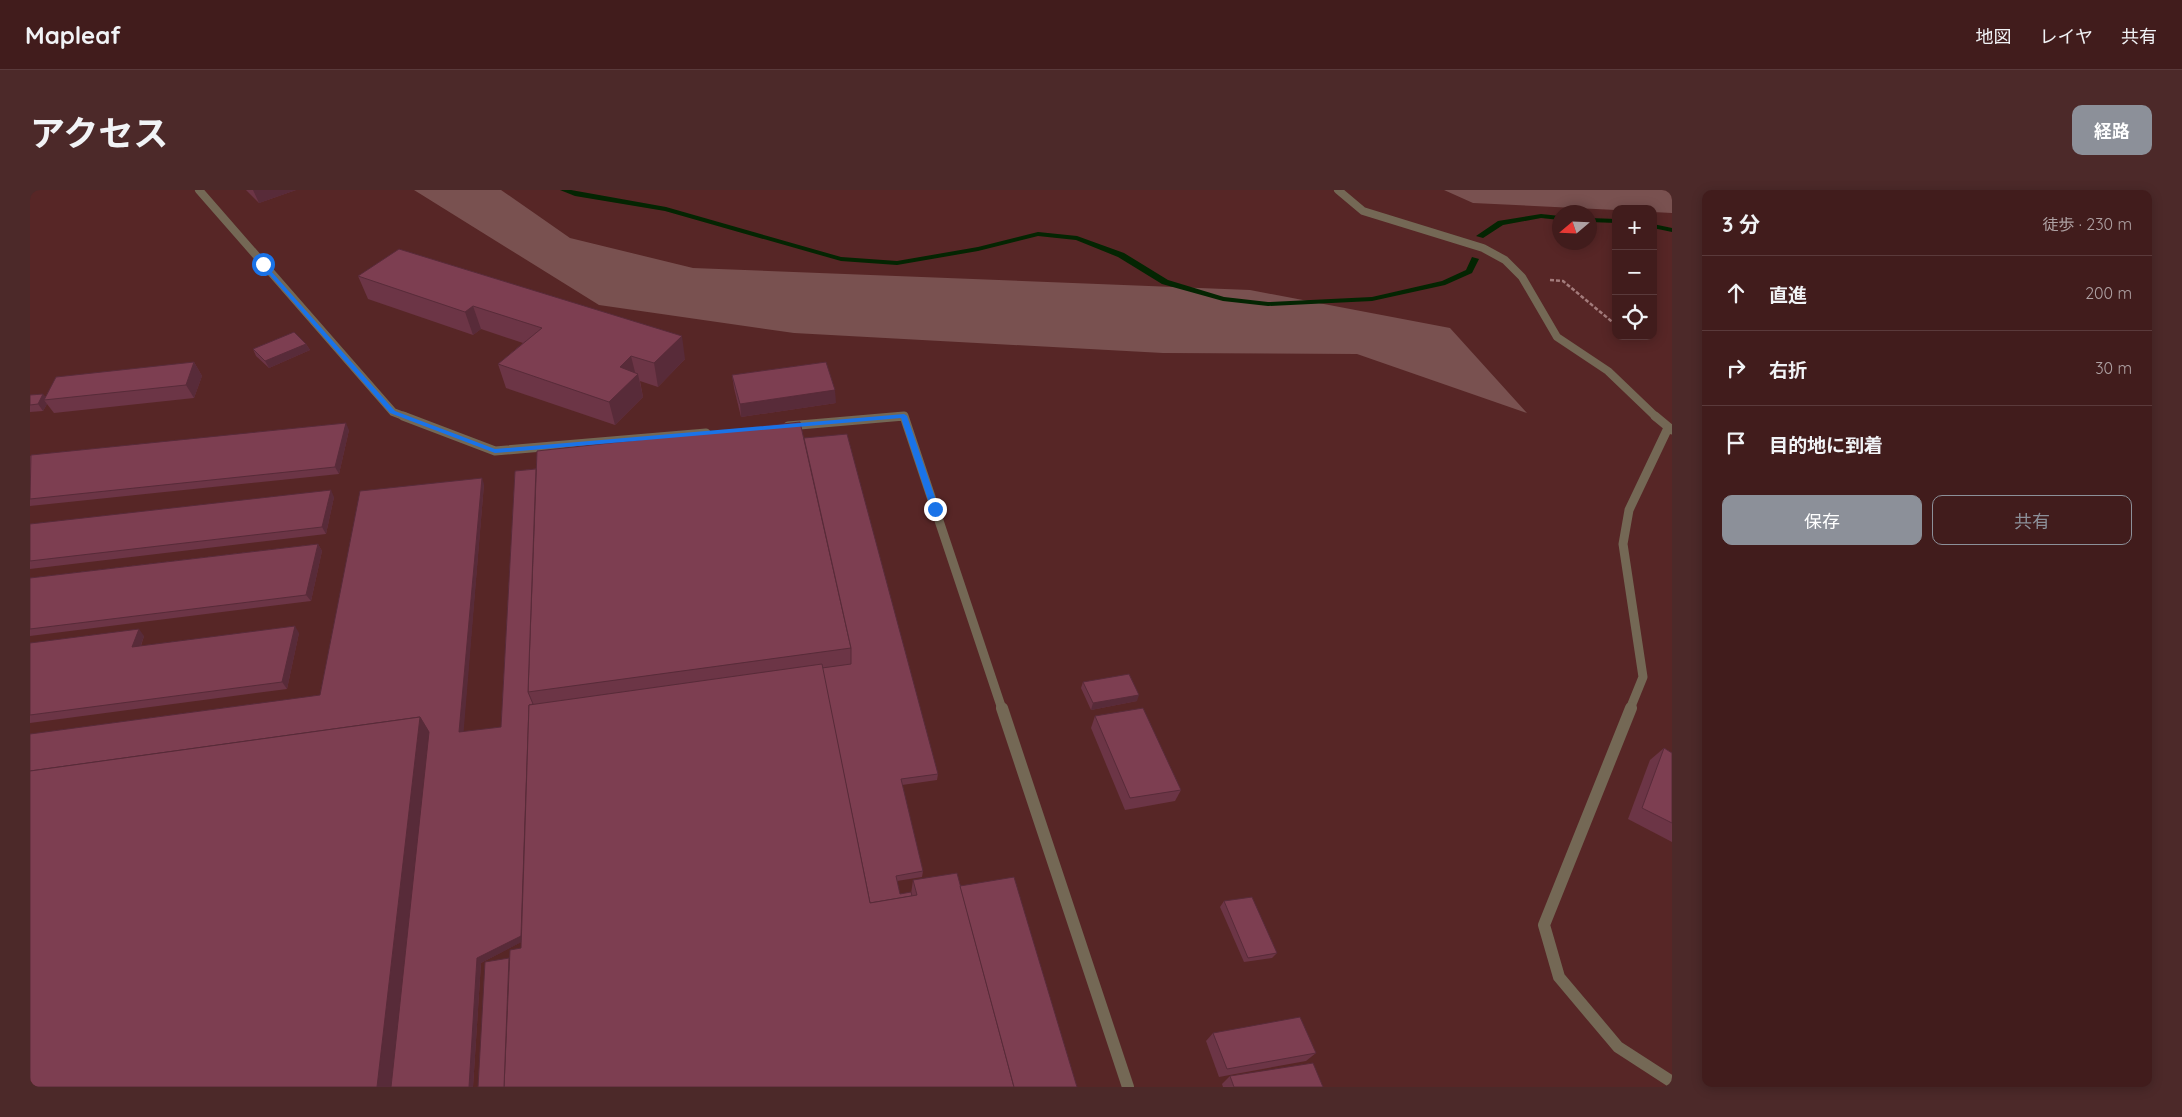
<!DOCTYPE html>
<html lang="ja">
<meta charset="utf-8">
<style>
:root{--surface:#411c1c;--page:#4c2929;--text:#f1f3f6;--muted:#aea1a3;--line:#5a3a3b;--accent:#8c9099}
body{margin:0;font-family:Quicksand,"Noto Sans JP",sans-serif;background:var(--page);color:var(--text)}
.controls{position:absolute;right:15px;top:15px;display:grid;overflow:hidden;border-radius:10px;box-shadow:0 2px 12px #0003}
.controls button{width:45px;height:45px;display:grid;place-items:center;padding:0;border:0;border-bottom:1px solid var(--line);background:var(--surface);color:var(--text);font:25px sans-serif}
.compass{position:absolute;left:1522px;top:15px;width:45px;height:45px;border-radius:50%;background:var(--surface);box-shadow:0 2px 12px #0003;rotate:251deg}
.stop{position:absolute;width:15px;height:15px;margin:-11px;border:4px solid #1a73e8;border-radius:50%;background:#fff}
.stop.end{background:#1a73e8;border-color:#fff;box-shadow:0 1px 5px #0008}
.list{margin:0;padding:0;list-style:none}
h2{display:flex;justify-content:space-between;align-items:center;height:65px;margin:0;padding:0 20px;font-size:21px}
h2 small{font-size:16px;font-weight:400;color:var(--muted)}
.list li{display:grid;grid-template-columns:32px 1fr auto;gap:15px;align-items:center;box-sizing:border-box;height:75px;padding:0 20px;border-top:1px solid var(--line)}
.list b{display:block;font-size:19px;white-space:nowrap}
.list em{font-size:16px;font-style:normal;color:var(--muted)}
.actions{display:flex;gap:10px;padding:15px 20px}
.actions a{flex:1;padding:11px 0;border:1px solid var(--accent);border-radius:10px;text-align:center;font-size:18px;color:var(--accent)}
.actions .main{background:var(--accent);color:#fff}
.icon{flex:none;width:28px;height:28px;fill:none;stroke:currentColor;stroke-width:2;stroke-linecap:round;stroke-linejoin:round}
.map{position:relative;flex:none;width:1642px;height:897px;overflow:hidden;border-radius:10px}
header{display:flex;align-items:center;gap:30px;box-sizing:border-box;height:70px;padding:0 25px;background:var(--surface);border-bottom:1px solid var(--line)}
header strong{font-size:24px}
nav{display:flex;gap:28px;margin-inline-start:auto;font-size:18px}
.intro{display:flex;align-items:center;justify-content:space-between;box-sizing:border-box;height:120px;padding:0 30px}
h1{margin:0;font-size:35px}
.button{padding:12px 22px;border-radius:10px;background:var(--accent);color:#fff;font-size:18px;font-weight:700}
main{display:flex;gap:30px;padding:0 30px}
aside{flex:1;background:var(--surface);border-radius:10px;box-shadow:0 2px 12px #0003}
.map>svg:first-child{display:block}
.green{fill:#795150}
.lines{fill:none;stroke-linecap:round;stroke-linejoin:round}
.stream{fill:#042502;fill-rule:evenodd}
.path{stroke:#a37b7b;stroke-width:2.5;stroke-dasharray:4 2;stroke-linecap:butt}
.service-far2{stroke:#746855;stroke-width:8}
.service-far1{stroke:#746855;stroke-width:9}
.service{stroke:#746855;stroke-width:12}
.minor-far2{stroke:#746855;stroke-width:8}
.minor-far1{stroke:#746855;stroke-width:9}
.minor{stroke:#746855;stroke-width:12}
.wall{fill:#6c3546}
.shaded-wall{fill:#582b39}
.building{fill:#7d3e51;stroke:#582b39}
.route{fill:#1a73e8}
</style>
<header>
<strong>Mapleaf</strong>
<nav><a>地図</a><a>レイヤ</a><a>共有</a></nav>
</header>
<div class="intro"><h1>アクセス</h1><a class="button">経路</a></div>
<main>
<div class="map">
<svg width="1642" height="897" viewBox="0 0 1642 897">
<rect width="100%" height="100%" fill="#572626"/>
<g class="green">
<polygon points="384,0 471,0 540,48 663,78 1220,100 1420,138 1497,223 1327,164 1133,163 764,143 569,115"/>
<polygon points="1414,0 1642,0 1642,23 1623,22 1623,19 1586,20 1443,13"/>
</g>
<g class="lines">
<g class="stream">
<polygon points="530,0 541,0 636,17 811,67 867,71 948,57 1008,42 1047,46 1094,63 1138,90 1194,107 1238,112 1342,107 1412,91 1436,80 1442,67 1449,69 1442,83 1415,95 1342,111 1238,116 1193,111 1132,94 1088,67 1046,50 1008,46 948,61 867,75 811,71 635,21 545,6"/>
<polygon points="1511,24 1530,26 1530,30 1511,28 1473,35 1453,48 1446,46 1468,31"/>
<polygon points="1560,28 1586,29 1586,33 1560,32"/>
<polygon points="1623,34 1642,38 1642,42 1623,38"/>
</g>
<polyline class="path" points="1520,90 1533,91 1586,135"/>
<g class="service-far2">
<polyline points="169,0 363,222 376,227"/>
<polyline points="863,227 874,227"/>
</g>
<g class="service-far1">
<polyline points="373,226 465,261 676,243"/>
<polyline points="758,236 874,226 972,519"/>
</g>
<polyline class="service" points="972,518 1098,897"/>
<polyline class="minor-far2" points="1308,0 1333,21 1453,58 1475,70 1492,87 1527,147 1578,181 1626,227"/>
<g class="minor-far1">
<polyline points="1625,226 1642,240"/>
<polyline points="1600,519 1613,487 1593,354 1599,320 1638,238"/>
</g>
<polyline class="minor" points="1601,518 1514,735 1529,787 1588,857 1642,892"/>
</g>
<g class="wall">
<polygon points="216,0 266,0 229,13"/>
<polygon points="328,86 655,169 628,197 610,191 613,207 585,235 476,198 468,174 493,153 451,139 443,145 338,109"/>
<polygon points="276,154 280,160 239,178 226,166 223,159"/>
<polygon points="164,172 172,186 164,208 24,223 17,214 13,221 0,222 0,205 16,207"/>
<polygon points="702,185 806,213 711,227 704,198"/>
<polygon points="319,240 309,284 0,316 0,266"/>
<polygon points="774,248 908,584 907,590 872,595 893,681 892,687 867,691 870,704 881,704 883,690 930,696 1047,897 479,768 491,758 491,752 451,773 443,897 0,897 290,505 454,294 433,542 471,537 485,281"/>
<polygon points="304,307 296,344 0,379 0,334"/>
<polygon points="288,354 292,361 281,411 0,446 0,388"/>
<polygon points="269,443 257,499 0,533 0,453 114,446 111,456"/>
<polygon points="1053,492 1107,511 1061,520 1051,498"/>
<polygon points="1065,526 1151,600 1145,611 1095,620 1061,538"/>
<polygon points="1634,558 1642,563 1642,652 1598,629 1620,570"/>
<polygon points="1194,711 1247,763 1242,768 1214,772 1190,717"/>
<polygon points="1183,843 1286,863 1276,871 1189,887 1176,851"/>
<polygon points="1200,886 1293,897 1193,897 1192,894"/>
</g>
<g class="shaded-wall">
<polygon points="223,0 266,0 229,13"/>
<polygon points="443,116 451,139 443,145 435,122"/>
<polygon points="652,146 655,169 628,197 624,173"/>
<polygon points="276,154 280,160 239,178 235,171"/>
<polygon points="601,166 606,186 608,184 613,207 585,235 579,212 590,177"/>
<polygon points="164,172 172,186 164,208 156,195"/>
<polygon points="805,200 806,213 711,227 710,214"/>
<polygon points="13,204 18,209 14,210 17,214 13,221 8,214"/>
<polygon points="316,233 319,240 309,284 305,277"/>
<polygon points="452,288 454,294 433,549 429,542"/>
<polygon points="301,300 304,307 296,344 292,337"/>
<polygon points="288,354 292,361 281,411 276,405"/>
<polygon points="265,436 269,443 257,499 252,492"/>
<polygon points="109,439 114,446 108,463 102,457"/>
<polygon points="1109,505 1107,511 1061,520 1063,513"/>
<polygon points="390,527 403,548 366,897 347,897"/>
<polygon points="499,741 503,746 451,773 443,897 439,897 447,768"/>
</g>
<g class="building">
<polygon points="369,59 652,146 624,173 601,166 590,177 608,184 579,212 468,174 512,138 443,116 435,122 328,86"/>
<polygon points="264,142 276,154 235,171 223,159"/>
<polygon points="164,172 156,195 14,210 26,187"/>
<polygon points="796,172 805,200 710,214 702,185"/>
<polygon points="13,204 8,214 0,215 0,205"/>
<polygon points="770,232 821,458 498,502 507,261"/>
<polygon points="316,233 305,277 0,309 1,265"/>
<polygon points="817,244 908,584 871,589 893,681 866,686 870,704 881,702 882,706 840,713 792,478 821,474 821,458 774,248"/>
<polygon points="506,279 498,502 503,514 499,515 491,746 447,768 439,897 361,897 399,542 390,527 0,581 0,544 290,505 330,301 452,288 429,542 471,537 485,281"/>
<polygon points="301,300 292,337 0,371 0,334"/>
<polygon points="288,354 276,405 0,439 0,388"/>
<polygon points="265,436 252,492 0,525 0,453 109,439 102,457"/>
<polygon points="792,474 840,713 887,705 883,690 927,683 984,897 474,897 480,760 491,758 499,515"/>
<polygon points="1099,484 1109,505 1063,513 1053,492"/>
<polygon points="1113,518 1151,600 1100,608 1065,526"/>
<polygon points="390,527 347,897 0,897 0,581"/>
<polygon points="1634,558 1642,563 1642,633 1612,618"/>
<polygon points="984,687 1047,897 984,897 930,696"/>
<polygon points="1222,707 1247,763 1218,768 1194,711"/>
<polygon points="479,768 474,897 448,897 455,772"/>
<polygon points="1270,827 1286,863 1197,879 1183,843"/>
<polygon points="1283,873 1293,897 1204,897 1200,886"/>
</g>
<polygon class="route" points="233,72 365,221 465,259 874,224 877,226 909,319 905,322 901,319 871,228 465,263 360,223 231,75"/>
</svg>
<div class="controls">
<button>+</button>
<button>−</button>
<button><svg class="icon" aria-label="locate" viewBox="0 0 24 24"><circle cx="12" cy="12" r="6"/><path d="M12 2v4M12 18v4M2 12h4M18 12h4"/></svg></button>
</div>
<svg class="compass" viewBox="-18 -18 36 36"><path d="M0-13l5 13h-10z" fill="#e53935"/><path d="M0 13l5-13h-10z" fill="#aea1a3"/></svg>
<div class="stop" style="left:233px;top:74px"></div>
<div class="stop end" style="left:905px;top:319px"></div>
</div>
<aside>
<h2>3 分<small>徒歩 · 230 m</small></h2>
<ul class="list">
<li><svg class="icon" aria-label="ahead" viewBox="0 0 24 24"><path d="M12 20V5M6 11l6-6 6 6"/></svg><div><b>直進</b></div><em>200 m</em></li>
<li><svg class="icon" aria-label="right" viewBox="0 0 24 24"><path d="M7 20v-9h11M14 6l5 5-5 5"/></svg><div><b>右折</b></div><em>30 m</em></li>
<li><svg class="icon" aria-label="arrive" viewBox="0 0 24 24"><path d="M6 21V4h12l-3 4 3 4H6"/></svg><div><b>目的地に到着</b></div></li>
</ul>
<div class="actions"><a class="main">保存</a><a>共有</a></div>
</aside>
</main>
